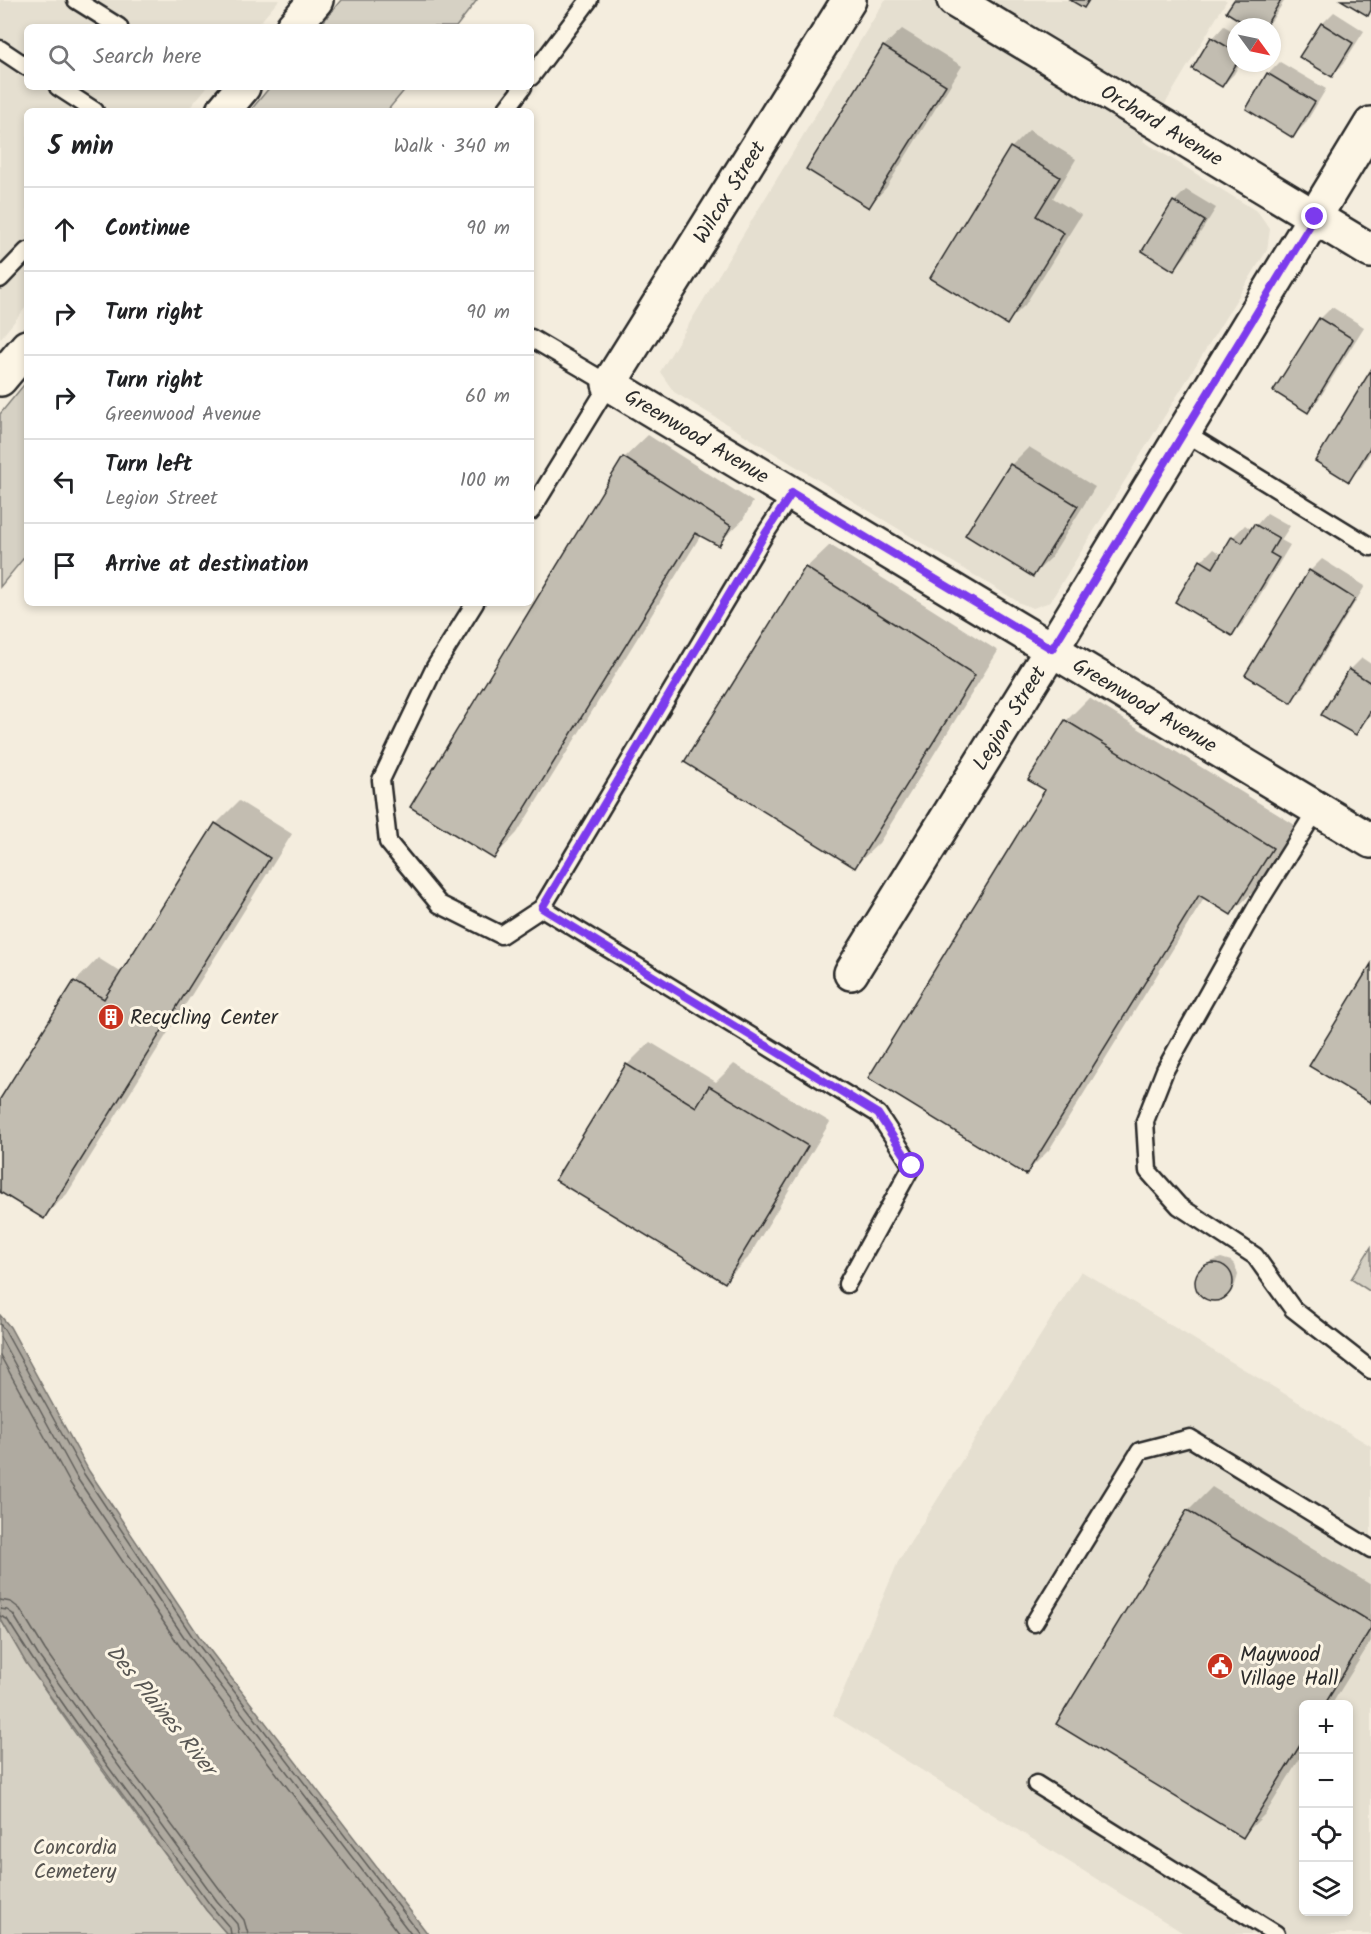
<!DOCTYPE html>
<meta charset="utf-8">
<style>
:root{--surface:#fff;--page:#f6f6f6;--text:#202124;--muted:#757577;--line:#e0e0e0}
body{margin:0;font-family:Kalam,sans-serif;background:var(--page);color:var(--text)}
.controls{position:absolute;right:18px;bottom:18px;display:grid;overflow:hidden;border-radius:9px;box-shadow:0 3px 9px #0003}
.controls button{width:54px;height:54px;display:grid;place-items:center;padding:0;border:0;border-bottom:2px solid var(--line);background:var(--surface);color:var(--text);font:30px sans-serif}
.compass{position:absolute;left:1227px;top:18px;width:54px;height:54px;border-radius:50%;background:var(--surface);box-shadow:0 3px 9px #0003;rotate:123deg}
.stop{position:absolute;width:18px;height:18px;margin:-14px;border:4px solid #7c3aed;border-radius:50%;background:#fff}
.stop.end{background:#7c3aed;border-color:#fff;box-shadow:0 2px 6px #0008}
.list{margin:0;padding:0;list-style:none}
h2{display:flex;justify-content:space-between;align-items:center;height:78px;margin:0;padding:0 24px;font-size:26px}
h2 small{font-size:20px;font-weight:400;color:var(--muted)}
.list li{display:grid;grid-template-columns:39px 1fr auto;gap:18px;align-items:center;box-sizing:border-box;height:84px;padding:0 24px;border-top:2px solid var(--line)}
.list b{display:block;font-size:22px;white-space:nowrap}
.list p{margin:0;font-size:20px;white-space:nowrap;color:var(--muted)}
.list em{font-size:20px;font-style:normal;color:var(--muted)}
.icon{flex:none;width:33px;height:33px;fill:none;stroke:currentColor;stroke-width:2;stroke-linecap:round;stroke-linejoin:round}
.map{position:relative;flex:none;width:1371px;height:1934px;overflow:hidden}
.search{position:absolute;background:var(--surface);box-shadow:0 3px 9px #0003;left:24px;top:24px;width:510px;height:66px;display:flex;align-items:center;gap:15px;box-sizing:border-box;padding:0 21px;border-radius:9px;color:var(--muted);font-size:22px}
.panel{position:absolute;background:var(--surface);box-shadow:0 3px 9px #0003;left:24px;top:108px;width:510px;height:498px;border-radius:9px}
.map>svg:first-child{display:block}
.built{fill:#e5dfd0;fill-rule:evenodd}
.green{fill:#d6d1c4;stroke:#807e78;stroke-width:1.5}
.water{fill:#afaaa0;stroke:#7a7771;stroke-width:1.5}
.shadow{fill:#0003}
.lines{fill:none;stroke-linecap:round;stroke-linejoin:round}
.shore{stroke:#605e5a;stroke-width:1.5}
.building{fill:#c2bdb1;stroke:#2b2b2b;stroke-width:1.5}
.service-casing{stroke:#2b2b2b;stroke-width:21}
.minor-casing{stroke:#2b2b2b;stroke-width:38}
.tertiary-casing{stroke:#2b2b2b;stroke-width:38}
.service{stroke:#fcf5e5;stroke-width:16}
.minor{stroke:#fcf5e5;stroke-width:33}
.tertiary{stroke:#fcf5e5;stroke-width:33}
.route{stroke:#7c3aed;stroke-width:8}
.labels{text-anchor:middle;stroke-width:6;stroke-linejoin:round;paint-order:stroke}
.street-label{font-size:21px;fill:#2b2b2b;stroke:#fcf5e5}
.poi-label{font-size:21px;fill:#2b2b2b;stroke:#fcf5e5;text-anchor:start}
.park-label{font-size:21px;fill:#565451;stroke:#fcf5e5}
.water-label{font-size:22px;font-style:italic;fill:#595754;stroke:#fcf5e5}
</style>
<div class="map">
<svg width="1371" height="1934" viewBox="0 0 1371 1934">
<rect width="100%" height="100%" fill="#f4edde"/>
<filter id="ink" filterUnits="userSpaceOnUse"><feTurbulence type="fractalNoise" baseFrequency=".0167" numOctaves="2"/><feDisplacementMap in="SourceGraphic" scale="12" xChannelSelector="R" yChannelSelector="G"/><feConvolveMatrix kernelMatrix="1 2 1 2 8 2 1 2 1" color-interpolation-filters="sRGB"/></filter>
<g filter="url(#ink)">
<g class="built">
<polygon points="0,0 279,0 256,27 27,27 27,87 207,87 187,111 27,111 27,306 0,339"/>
<polygon points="885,0 1227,0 1143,141 1258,212 1270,229 1267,250 1050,602 1033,608 1020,603 674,392 660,372"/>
<path d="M1081,1271l290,175v488h-186l-352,-219 65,-153zM1304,1704h44v208h-44z"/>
</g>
<g class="green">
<polygon points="341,0 477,0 456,27 319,27"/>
<polygon points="270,87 407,87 387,111 250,111"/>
<polygon points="27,381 27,554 0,587 0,414"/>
<polygon points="1371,1247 1371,1292 1351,1279"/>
<path d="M0,1618c60,103 136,195 206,292l21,24h-227z"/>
</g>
<polygon class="water" points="0,1315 10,1327 89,1471 199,1636 428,1934 227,1934 206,1910 26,1663 0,1618"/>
<g class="shadow">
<polygon points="1235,0 1285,0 1272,20 1265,27 1252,27"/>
<polygon points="1334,12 1364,31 1343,64 1331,76 1322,24"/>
<polygon points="1224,26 1236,33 1236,63 1240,63 1234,74 1222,86 1213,38"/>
<polygon points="902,29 962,66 886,188 869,206 808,168 884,46"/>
<polygon points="1280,62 1326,89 1305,124 1293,136 1248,108 1268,74"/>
<polygon points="1029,130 1076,159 1053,198 1081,215 1025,305 1007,323 1011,148"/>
<polygon points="1186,190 1216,208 1185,257 1174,269 1174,202"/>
<polygon points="1332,307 1364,327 1319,399 1308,411 1320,319"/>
<polygon points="1371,373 1371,451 1360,468 1349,480"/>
<polygon points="648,435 753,502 742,521 718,544 701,535 517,833 494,857 624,458"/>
<polygon points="1029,447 1095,487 1051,558 1033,575 967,534 1011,465"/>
<polygon points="1267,513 1290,526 1281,540 1290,545 1244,622 1232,634 1177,601 1201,561 1213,549 1222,555 1233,537 1245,525 1252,530"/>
<polygon points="830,545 998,651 879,843 855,866 806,568"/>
<polygon points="1322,559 1365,586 1302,689 1291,701 1310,571"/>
<polygon points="1362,658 1371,664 1371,715 1355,734 1350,670"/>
<polygon points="1089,698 1295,825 1255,890 1231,913 1205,897 1049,1150 1026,1173 1047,790 1066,721"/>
<polygon points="239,801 292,834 67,1194 44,1217 0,1190 0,1102 75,982 98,958 122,973 216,824"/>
<polygon points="650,1042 716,1082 734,1064 830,1122 748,1258 725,1281 627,1065"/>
<polygon points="1221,1258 1231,1261 1235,1265 1238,1275 1235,1285 1225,1295 1214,1299 1203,1295 1197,1284 1197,1279 1210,1262"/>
<polygon points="1212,1487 1371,1585 1371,1641 1332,1704 1304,1704 1304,1752 1266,1813 1243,1836 1188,1511"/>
</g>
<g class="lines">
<g class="shore">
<polyline points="0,1324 5,1331 84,1474 194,1639 420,1934"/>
<polyline points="0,1337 77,1478 188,1643 411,1934"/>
<polyline points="0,1355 70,1483 181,1648 399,1934"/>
<polyline points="0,1600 11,1602 20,1609 45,1650 99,1727 224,1895 244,1920 248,1934"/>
<polyline points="0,1609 7,1610 13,1614 38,1655 217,1901 237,1924 239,1934"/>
<path d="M0,1616l7,3c62,100 135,192 204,287l19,22 1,6"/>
</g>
</g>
<g class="building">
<polygon points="1070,0 1089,0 1084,8"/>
<polygon points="1234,0 1281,0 1265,27 1250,27 1226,12"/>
<polygon points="1341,0 1371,0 1371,10 1368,16"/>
<polygon points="1321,23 1353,43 1332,77 1299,57"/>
<polygon points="1211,37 1236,52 1237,63 1222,87 1192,69"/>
<polygon points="883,46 946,85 869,208 806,169"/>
<polygon points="1267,73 1315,102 1293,138 1246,109"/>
<polygon points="1010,147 1060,177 1036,216 1064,233 1007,325 930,278"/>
<polygon points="1173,201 1205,221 1174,271 1142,251"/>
<polygon points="1319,318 1353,339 1308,413 1273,391"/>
<polygon points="1371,370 1371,446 1349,482 1315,461"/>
<polygon points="623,457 731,526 719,546 695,533 494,859 410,807"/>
<polygon points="1010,464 1078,506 1033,577 965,535"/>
<polygon points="1254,524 1279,538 1270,553 1279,558 1232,636 1175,602 1200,560 1213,568 1232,536 1242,543"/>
<polygon points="805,567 975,675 855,868 684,762"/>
<polygon points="1309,570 1355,599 1291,703 1245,675"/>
<polygon points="1349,669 1371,683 1371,710 1356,735 1321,715"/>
<polygon points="1065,720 1273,848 1231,915 1199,895 1026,1175 868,1078 1045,790 1028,780"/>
<polygon points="215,823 270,858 44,1219 0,1192 0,1099 74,981 104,999"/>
<polygon points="1371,964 1371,1103 1309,1066"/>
<polygon points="626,1064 696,1107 709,1086 808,1146 725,1283 555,1180"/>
<circle cx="1214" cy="1282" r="19"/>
<polygon points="1187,1510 1371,1622 1371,1628 1325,1704 1304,1704 1304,1739 1243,1838 1056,1724"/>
</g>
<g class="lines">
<g class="service-casing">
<g id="service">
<polyline points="76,0 119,27"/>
<polyline points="0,49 27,67"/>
<polyline points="531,77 589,0"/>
<polyline points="58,87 95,111"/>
<polyline points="505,111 523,87"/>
<polyline points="0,279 27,251"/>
<polyline points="531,338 609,384 531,511"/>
<polyline points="1184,432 1371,547"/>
<polyline points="475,603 435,667 381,780 388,842 439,904 501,935 542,908 765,534 792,493"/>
<polyline points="1317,809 1262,897 1165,1070 1145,1121 1148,1171 1179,1206 1255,1256 1293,1309 1371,1370"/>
<polyline points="542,908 878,1114 912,1166 847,1284"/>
<polyline points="1034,1623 1140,1451 1190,1438 1371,1549"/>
<polyline points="1036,1784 1276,1934"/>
</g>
</g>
<g class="minor-casing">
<g id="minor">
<polyline points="849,0 609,384 1371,841"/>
<polyline points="954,0 1371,251"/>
<polyline points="851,973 1052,649 1371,124"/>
</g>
</g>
<g class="tertiary-casing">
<g id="tertiary">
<polyline points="293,27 316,0"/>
<polyline points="223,111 243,87"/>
<polyline points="0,379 27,347"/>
</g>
</g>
<use href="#service" class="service"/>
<use href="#minor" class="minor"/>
<use href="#tertiary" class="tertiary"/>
</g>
</g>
<g class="lines" filter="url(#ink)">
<polyline class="route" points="912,1166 878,1114 542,908 765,534 792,493 1052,649 1315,217"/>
</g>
<defs>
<g id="building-disc" transform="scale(1.35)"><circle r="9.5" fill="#c8321e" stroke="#fcf5e5"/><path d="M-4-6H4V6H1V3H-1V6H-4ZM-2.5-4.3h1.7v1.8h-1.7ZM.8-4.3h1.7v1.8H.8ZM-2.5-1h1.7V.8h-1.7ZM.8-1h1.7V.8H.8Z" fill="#fff"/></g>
<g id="civic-disc" transform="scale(1.35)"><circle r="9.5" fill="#c8321e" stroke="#fcf5e5"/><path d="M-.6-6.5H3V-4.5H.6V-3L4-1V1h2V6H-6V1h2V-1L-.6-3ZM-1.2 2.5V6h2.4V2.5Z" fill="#fff"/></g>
</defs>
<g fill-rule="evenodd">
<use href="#building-disc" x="111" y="1017"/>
<use href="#civic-disc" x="1220" y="1666"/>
</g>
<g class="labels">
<g class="street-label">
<text transform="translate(1162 125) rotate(31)" y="7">Orchard Avenue</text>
<text transform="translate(729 192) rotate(-58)" y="7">Wilcox Street</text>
<text transform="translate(697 436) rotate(31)" y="7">Greenwood Avenue</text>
<text transform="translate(1145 705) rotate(31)" y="7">Greenwood Avenue</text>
<text transform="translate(1009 718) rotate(-58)" y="7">Legion Street</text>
</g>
<g class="poi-label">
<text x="130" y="1024">Recycling Center</text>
<text x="1240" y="1661">Maywood<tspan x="1240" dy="24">Village Hall</tspan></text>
</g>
<g class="park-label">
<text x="75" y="1854">Concordia<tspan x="75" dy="24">Cemetery</tspan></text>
</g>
<g class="water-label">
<text transform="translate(162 1709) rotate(51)" y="8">Des Plaines River</text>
</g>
</g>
</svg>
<div class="controls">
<button>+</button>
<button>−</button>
<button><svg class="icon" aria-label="locate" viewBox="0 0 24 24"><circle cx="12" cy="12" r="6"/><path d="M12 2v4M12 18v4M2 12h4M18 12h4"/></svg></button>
<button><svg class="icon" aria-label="layers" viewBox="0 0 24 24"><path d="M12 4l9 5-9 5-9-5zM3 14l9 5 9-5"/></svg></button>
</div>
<svg class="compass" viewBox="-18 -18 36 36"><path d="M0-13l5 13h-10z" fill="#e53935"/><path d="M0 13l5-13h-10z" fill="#757577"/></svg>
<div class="stop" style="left:912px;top:1166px"></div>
<div class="stop end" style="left:1315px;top:217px"></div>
<div class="search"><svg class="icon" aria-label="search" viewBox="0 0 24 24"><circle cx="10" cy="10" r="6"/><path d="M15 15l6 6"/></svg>Search here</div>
<section class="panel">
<h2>5 min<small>Walk · 340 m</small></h2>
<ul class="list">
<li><svg class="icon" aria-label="ahead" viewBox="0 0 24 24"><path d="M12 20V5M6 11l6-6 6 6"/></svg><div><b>Continue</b></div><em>90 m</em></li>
<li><svg class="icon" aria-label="right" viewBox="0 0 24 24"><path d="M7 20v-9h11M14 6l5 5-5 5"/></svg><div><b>Turn right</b></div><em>90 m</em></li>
<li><svg class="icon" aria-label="right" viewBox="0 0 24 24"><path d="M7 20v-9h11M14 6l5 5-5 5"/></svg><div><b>Turn right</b><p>Greenwood Avenue</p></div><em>60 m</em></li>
<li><svg class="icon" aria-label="left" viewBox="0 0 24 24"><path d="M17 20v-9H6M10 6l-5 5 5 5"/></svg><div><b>Turn left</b><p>Legion Street</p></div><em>100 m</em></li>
<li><svg class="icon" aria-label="arrive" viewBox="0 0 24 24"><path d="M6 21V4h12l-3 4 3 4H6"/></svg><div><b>Arrive at destination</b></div></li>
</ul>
</section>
</div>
